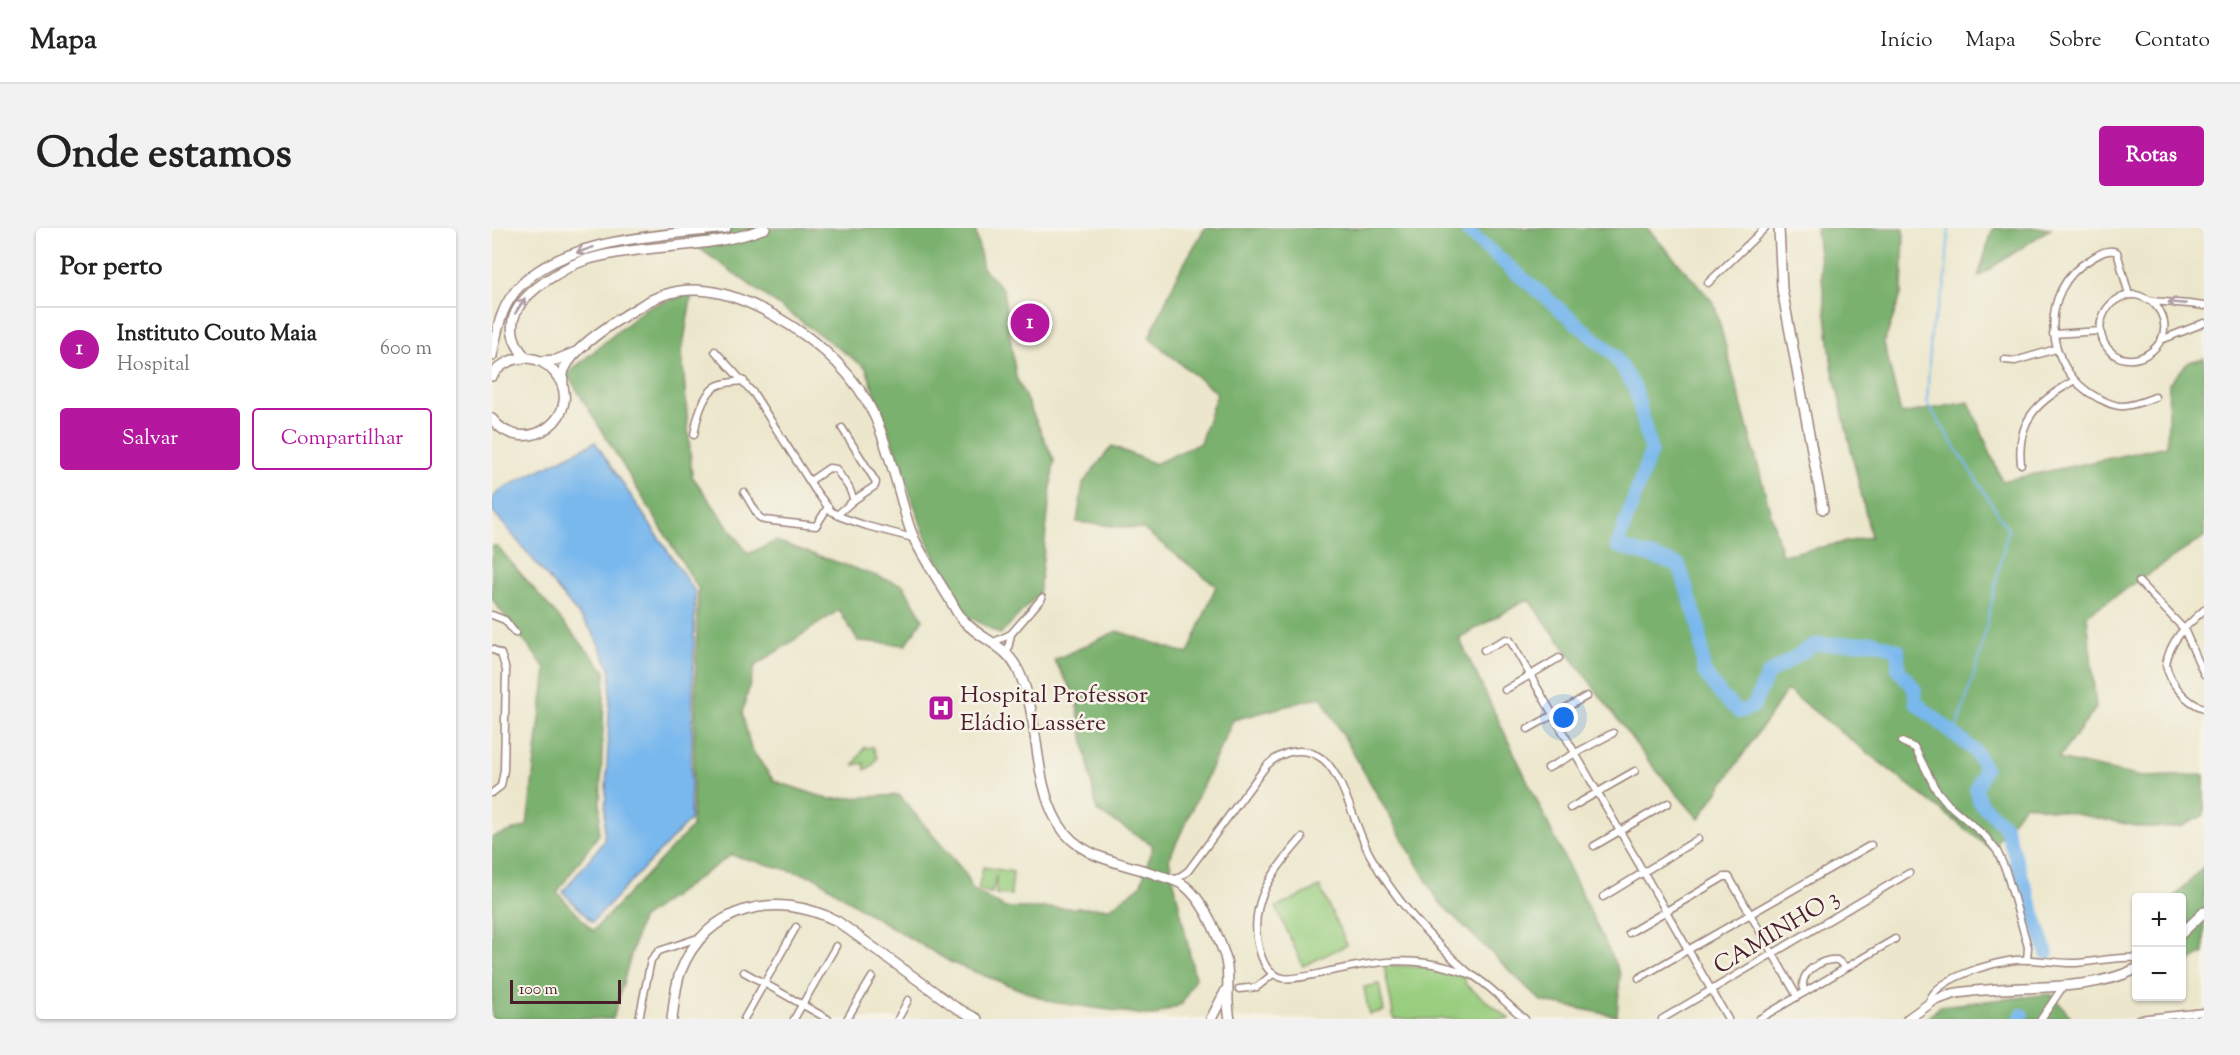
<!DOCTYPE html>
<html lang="pt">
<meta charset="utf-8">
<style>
:root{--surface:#fff;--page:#f2f2f2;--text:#222;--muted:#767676;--line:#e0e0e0;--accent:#b5179e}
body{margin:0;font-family:"Sorts Mill Goudy",serif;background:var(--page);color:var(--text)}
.controls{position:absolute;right:18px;bottom:18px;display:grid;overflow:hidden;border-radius:6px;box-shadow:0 2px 4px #0004}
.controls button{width:54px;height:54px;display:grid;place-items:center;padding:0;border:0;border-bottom:2px solid var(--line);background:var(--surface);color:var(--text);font:30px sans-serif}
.scale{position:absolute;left:18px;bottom:15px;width:111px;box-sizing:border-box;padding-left:6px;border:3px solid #4a1f2b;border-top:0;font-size:16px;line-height:21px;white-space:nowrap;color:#4a1f2b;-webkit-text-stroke:4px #f7f3e8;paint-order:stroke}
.you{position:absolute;left:1072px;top:490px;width:21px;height:21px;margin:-15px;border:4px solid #fff;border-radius:50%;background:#1a73e8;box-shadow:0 0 0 9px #1a73e833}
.badge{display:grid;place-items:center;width:39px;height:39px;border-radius:50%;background:var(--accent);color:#fff;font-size:20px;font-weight:700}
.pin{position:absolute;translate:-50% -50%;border:3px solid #fff;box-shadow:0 2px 6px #0006}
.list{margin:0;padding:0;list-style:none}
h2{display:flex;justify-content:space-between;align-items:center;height:78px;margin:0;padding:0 24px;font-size:26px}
h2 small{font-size:20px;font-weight:400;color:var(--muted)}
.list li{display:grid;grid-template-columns:39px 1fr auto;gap:18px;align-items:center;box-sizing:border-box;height:84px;padding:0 24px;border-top:2px solid var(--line)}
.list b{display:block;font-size:22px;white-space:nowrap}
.list p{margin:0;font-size:20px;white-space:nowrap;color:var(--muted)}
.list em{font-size:20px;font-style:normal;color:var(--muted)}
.actions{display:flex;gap:12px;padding:18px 24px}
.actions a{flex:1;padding:14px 0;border:2px solid var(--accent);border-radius:6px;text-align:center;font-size:21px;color:var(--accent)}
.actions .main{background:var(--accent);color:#fff}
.map{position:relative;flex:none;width:1712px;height:791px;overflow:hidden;border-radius:6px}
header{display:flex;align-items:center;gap:36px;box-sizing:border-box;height:84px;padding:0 30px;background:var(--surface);border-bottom:2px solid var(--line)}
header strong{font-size:28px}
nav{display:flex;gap:33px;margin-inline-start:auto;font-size:21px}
.intro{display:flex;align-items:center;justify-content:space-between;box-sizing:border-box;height:144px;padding:0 36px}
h1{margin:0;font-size:42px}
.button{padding:15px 27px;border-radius:6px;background:var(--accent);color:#fff;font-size:21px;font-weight:700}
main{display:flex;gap:36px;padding:0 36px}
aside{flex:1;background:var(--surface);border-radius:6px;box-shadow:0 2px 4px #0004}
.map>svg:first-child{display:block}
.green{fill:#99ce7f;stroke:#727655;stroke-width:1.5}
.forest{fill:#7ab16e;stroke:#62684c;stroke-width:1.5}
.water{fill:#79b8ed;stroke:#626c8c;stroke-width:1.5}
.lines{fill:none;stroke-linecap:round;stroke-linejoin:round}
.stream{stroke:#79b8ed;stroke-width:2}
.river{stroke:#79b8ed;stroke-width:14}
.street-casing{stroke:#9b837c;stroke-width:9}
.secondary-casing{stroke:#9b837c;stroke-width:12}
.street{stroke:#fff;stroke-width:6}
.secondary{stroke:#fff;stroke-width:9}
.oneway{stroke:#ae9aa0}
.labels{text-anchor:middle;stroke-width:5;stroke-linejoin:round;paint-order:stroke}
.poi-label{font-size:24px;fill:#4a1f2b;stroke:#f7f3e8;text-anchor:start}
.street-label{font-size:24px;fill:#4a1f2b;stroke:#f7f3e8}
</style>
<header>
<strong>Mapa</strong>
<nav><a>Início</a><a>Mapa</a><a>Sobre</a><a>Contato</a></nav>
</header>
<div class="intro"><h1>Onde estamos</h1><a class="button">Rotas</a></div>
<main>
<aside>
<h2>Por perto<small></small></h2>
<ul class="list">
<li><span class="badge">1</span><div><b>Instituto Couto Maia</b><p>Hospital</p></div><em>600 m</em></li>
</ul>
<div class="actions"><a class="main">Salvar</a><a>Compartilhar</a></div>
</aside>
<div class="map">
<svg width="1712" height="791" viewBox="0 0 1712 791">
<rect width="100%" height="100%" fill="#f7f3e8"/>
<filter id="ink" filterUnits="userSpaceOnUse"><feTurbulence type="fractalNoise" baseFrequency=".0167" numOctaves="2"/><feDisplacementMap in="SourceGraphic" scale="12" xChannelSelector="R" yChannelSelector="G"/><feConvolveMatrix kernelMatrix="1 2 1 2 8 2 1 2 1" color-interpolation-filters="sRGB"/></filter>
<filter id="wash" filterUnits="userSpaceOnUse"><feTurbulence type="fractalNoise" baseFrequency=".008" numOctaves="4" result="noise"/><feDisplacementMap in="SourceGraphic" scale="24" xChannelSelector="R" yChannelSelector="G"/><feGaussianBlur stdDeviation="1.35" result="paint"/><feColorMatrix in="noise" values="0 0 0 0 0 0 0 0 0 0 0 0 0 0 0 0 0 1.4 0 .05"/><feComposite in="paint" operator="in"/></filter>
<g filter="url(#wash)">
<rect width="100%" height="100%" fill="#ece7cc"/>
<g class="green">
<polygon points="381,519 385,530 381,537 373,542 372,535 362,537 372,520"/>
<polygon points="491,639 521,644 519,667 504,666 504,647 500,665 486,662"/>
<polygon points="828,659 855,717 811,738 784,679"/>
<polygon points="892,737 946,740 972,749 974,757 1018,791 902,791"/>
<polygon points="887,756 892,783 877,786 872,759"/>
</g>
<g class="forest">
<polygon points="179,0 483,0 491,41 511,61 524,149 562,232 547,366 508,406 474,387 435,313 374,140"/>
<polygon points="713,0 1155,0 1222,75 1290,327 1379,309 1340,138 1324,0 1412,0 1410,64 1392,115 1409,186 1477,174 1510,253 1675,218 1677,155 1697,134 1712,130 1712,309 1595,387 1604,480 1566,531 1650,549 1712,547 1712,587 1688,599 1650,599 1533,576 1499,621 1295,462 1207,591 1158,535 1036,371 967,410 1128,746 1125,788 1049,773 947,674 829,469 741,492 677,631 703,750 690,776 661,788 560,774 460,735 371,682 323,649 239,627 149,691 121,791 0,791 0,609 35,598 54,441 0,371 0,318 5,318 113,443 107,606 65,664 101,703 200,599 206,360 75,146 154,80 200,64 190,125 200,248 256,326 284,313 411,357 431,391 414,417 366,413 347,382 263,438 250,485 259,521 282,553 337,571 407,567 473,645 481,662 513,680 618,680 649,657 661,617 605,583 583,467 562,432 625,403 696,426 724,358 651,301 585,294 591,255 620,218 663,236 708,215 725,165 657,110 686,46"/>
<polygon points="1501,0 1559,0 1486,49"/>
<polygon points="1712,638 1712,725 1690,738 1690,670 1681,670"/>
<polygon points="1559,766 1581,791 1435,791 1448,778"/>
</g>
<polygon class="water" points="103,214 203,364 198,592 100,694 71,664 112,613 119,442 100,403 0,282 0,271 8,262"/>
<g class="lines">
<polyline class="stream" points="1457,0 1453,58 1439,101 1435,175 1516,301 1487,431 1462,508"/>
<g class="river">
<polyline points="975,0 977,5 1122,127 1143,160 1159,223 1125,318 1187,337 1207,398 1212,444 1230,468 1247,484 1261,479 1276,446 1322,417 1383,414 1406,422 1406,441 1422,460 1424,475 1483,523 1493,540 1484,561 1488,575 1513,598 1555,725"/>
<polyline points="1528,791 1530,787"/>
</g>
</g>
</g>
<g filter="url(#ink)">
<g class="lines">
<g class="street-casing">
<g id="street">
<polyline points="1216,55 1273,0"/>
<path d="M1637,67l-12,-43c-9,-4 -18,2 -26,7 -55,31 -47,111 7,139 8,4 17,9 26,8 11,-1 21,-5 31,-9"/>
<path d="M1658,72c43,36 -22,85 -46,43 -4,-9 -5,-19 -1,-27 5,-13 18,-22 33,-21 6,1 11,5 17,6 17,2 34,2 51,5"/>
<polyline points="1561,106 1609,103"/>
<polyline points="1669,112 1712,95"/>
<polyline points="223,123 262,166 323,262 339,283 349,289 375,298 421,310"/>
<polyline points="1513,132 1523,133 1564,121"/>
<polyline points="350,200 384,254 383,258 362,272"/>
<path d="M202,207c2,-14 8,-39 21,-48 7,-5 20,-5 29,-6"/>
<path d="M1529,236c-5,-44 17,-63 53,-83"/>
<polyline points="318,253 337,240 344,241 357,260 362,272 345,287"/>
<polyline points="252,264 267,289 272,292 324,298 336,279"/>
<polyline points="1647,354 1692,401 1712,446"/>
<path d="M1712,382c-17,15 -35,31 -38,55 4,18 20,38 38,43"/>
<polyline points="0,387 13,392 23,405"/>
<polyline points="502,414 519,406 550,370"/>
<polyline points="0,421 9,426 14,442 12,542 9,558 0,565"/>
<polyline points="992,422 1014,411 1018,412 1236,791"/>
<polyline points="515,426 519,406"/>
<polyline points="1013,462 1067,430"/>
<polyline points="1036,501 1095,468"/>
<polyline points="1410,514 1423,520 1443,560 1456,576 1494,609 1505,623 1514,643 1536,719 1535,732"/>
<polyline points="1056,540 1121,505"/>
<polyline points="1078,580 1143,543"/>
<path d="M810,610c-30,34 -56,67 -42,114 4,13 9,23 23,26 11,3 45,-7 58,-9 38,-8 72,-12 109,-1 7,2 15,4 22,7 19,11 35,30 53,44"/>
<polyline points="1102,618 1176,575"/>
<path d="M682,653l14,-10 78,-105c17,-16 39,-21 58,-6 20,17 32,70 46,95 26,47 60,84 100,119"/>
<polyline points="1111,669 1206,611"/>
<polyline points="1137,705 1232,649 1237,649 1305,768"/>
<polyline points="252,744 336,791"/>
<polyline points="1147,750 1379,617"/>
<polyline points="747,761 765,759 781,746"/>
<path d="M1313,764c-9,-18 16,-34 32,-32l9,7"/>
<path d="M1437,776c2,-25 65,-42 87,-44 20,-2 40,4 60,3 20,-1 40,-7 60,-5"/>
<polyline points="147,791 159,732 167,723 209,709"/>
<polyline points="252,791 304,699"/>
<polyline points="302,791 344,718"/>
<polyline points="355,791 380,749"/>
<polyline points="406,791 416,772"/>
<polyline points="1170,791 1417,645"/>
<polyline points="1267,791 1403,711"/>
<polyline points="1549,791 1572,757"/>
<polyline points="1646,791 1712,784"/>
</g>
</g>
<g class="secondary-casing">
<g id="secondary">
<polyline points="1287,0 1290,61 1331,281"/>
<path d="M0,128c5,-26 9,-52 29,-71 47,-48 142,-49 205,-57"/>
<path d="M34,130c-30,-34 -6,-61 26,-81 11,-7 24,-15 37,-18 56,-16 122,-9 176,-31"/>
<polyline points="49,133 64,132 84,124"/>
<path d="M0,148c8,-12 22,-19 36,-18 11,1 20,6 27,15 33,39 -29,89 -63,46"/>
<path d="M71,159c0,-6 -1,-12 1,-17 10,-24 53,-50 75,-63 46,-30 91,-16 136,9 42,24 79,55 100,101 12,28 20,59 28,88 4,15 8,30 16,43 9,17 20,33 30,50 5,8 9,18 16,24 19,20 41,22 54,50 22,47 13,108 39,151 22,37 64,39 100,52 9,3 19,5 27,11 19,15 32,47 40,70 6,20 0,42 5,63"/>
<polyline points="1690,705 1712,684"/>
<path d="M180,791c2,-15 3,-31 8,-46 26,-68 96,-83 157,-52l118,86 22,12"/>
<polyline points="719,791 734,762"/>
<path d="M1416,791l25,-18 19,-7c58,-11 131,1 184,-25"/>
</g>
</g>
<use href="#street" class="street"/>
<use href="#secondary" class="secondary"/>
</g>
<defs><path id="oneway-shaft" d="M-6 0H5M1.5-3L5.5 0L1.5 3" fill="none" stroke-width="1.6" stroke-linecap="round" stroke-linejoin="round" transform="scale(1.5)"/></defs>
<g class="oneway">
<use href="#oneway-shaft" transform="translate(93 22) rotate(162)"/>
<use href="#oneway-shaft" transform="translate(1685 75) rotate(-175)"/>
<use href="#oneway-shaft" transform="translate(28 78) rotate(-57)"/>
</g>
</g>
<defs>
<g id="hospital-square" transform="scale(1.35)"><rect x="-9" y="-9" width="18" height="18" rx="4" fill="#b5179e" stroke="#f7f3e8"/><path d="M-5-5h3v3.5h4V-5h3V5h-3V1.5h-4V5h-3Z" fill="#fff"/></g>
</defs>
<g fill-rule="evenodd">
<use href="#hospital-square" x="449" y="480"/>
</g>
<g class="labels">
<g class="poi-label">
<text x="468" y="474">Hospital Professor<tspan x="468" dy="28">Eládio Lassére</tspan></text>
</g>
<g class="street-label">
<text transform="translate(1284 703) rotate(-31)" y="8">CAMINHO 3</text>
</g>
</g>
</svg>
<div class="controls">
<button>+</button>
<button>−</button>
</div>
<div class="scale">100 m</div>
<div class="you"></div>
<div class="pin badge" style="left:538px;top:95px">1</div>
</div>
</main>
